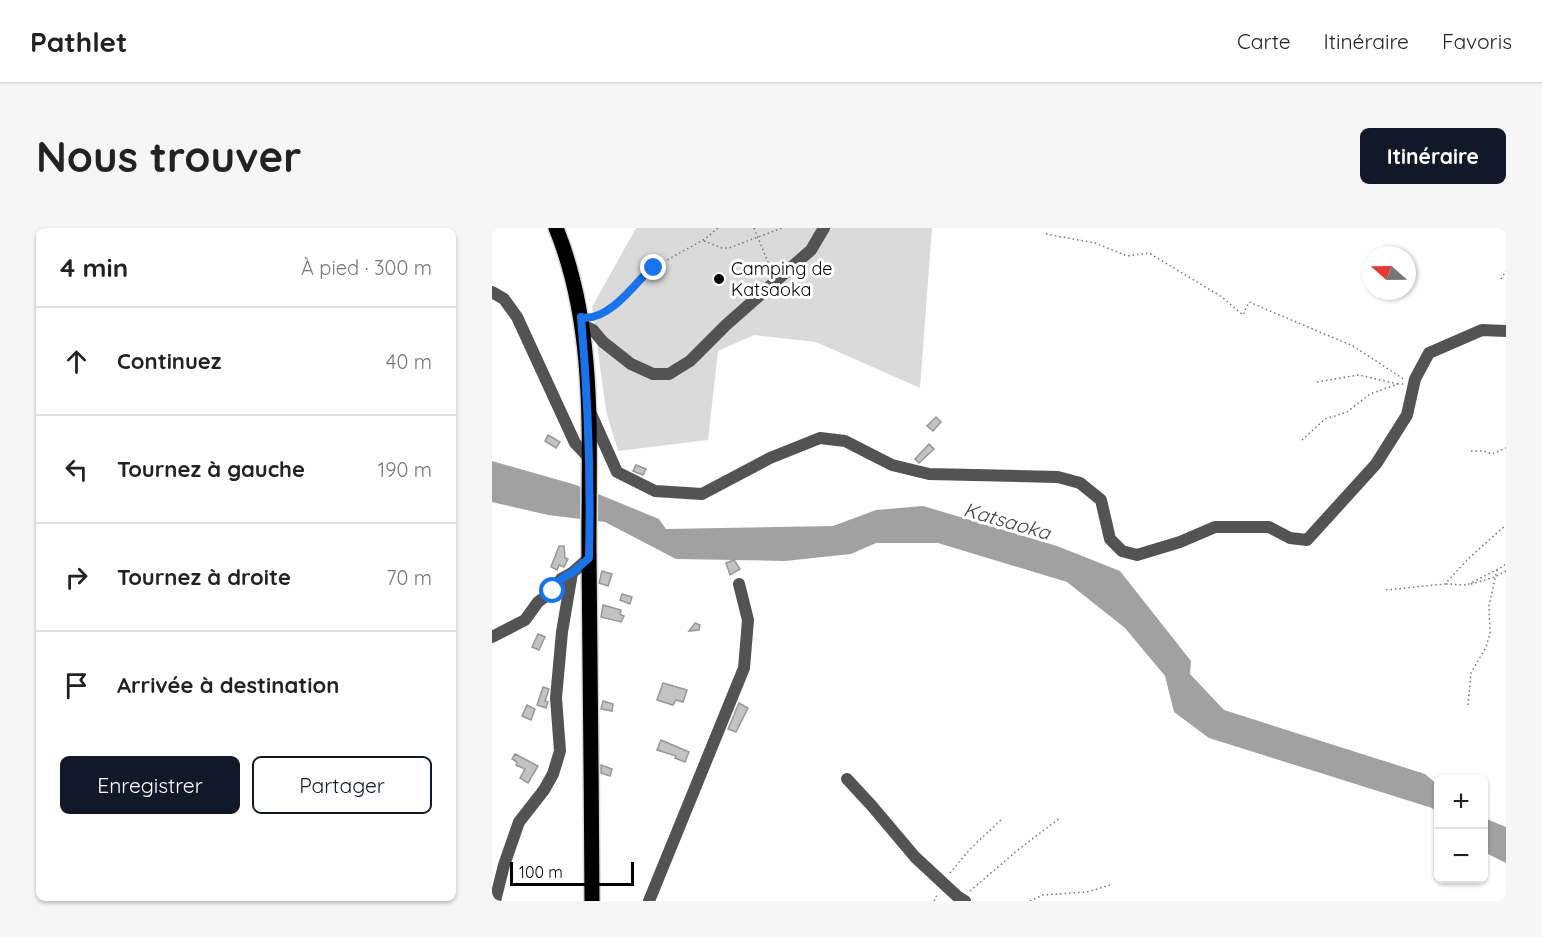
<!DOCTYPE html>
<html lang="fr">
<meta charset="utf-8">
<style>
:root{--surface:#fff;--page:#f6f6f6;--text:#222;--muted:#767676;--line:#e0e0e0;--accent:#111827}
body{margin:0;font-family:Quicksand,sans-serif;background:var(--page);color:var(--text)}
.controls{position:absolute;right:18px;bottom:18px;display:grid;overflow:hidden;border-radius:9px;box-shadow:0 2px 4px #0004}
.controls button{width:54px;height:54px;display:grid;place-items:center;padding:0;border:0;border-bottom:2px solid var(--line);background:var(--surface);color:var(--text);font:30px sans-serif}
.compass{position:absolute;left:870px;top:18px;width:54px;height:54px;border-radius:50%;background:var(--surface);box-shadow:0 2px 4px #0004;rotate:290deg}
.scale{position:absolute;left:18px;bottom:15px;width:124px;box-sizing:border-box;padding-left:6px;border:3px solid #000;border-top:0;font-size:16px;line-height:21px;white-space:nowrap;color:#000;-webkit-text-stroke:4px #fff;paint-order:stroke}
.stop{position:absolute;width:18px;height:18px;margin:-14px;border:4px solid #1a73e8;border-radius:50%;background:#fff}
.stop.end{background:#1a73e8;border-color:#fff;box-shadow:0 2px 6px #0008}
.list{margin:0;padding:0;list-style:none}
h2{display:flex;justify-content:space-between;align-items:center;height:78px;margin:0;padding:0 24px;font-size:26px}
h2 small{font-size:20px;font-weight:400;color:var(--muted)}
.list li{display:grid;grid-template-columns:39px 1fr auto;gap:18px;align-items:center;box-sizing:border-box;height:108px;padding:0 24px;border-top:2px solid var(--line)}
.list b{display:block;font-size:22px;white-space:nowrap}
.list em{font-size:20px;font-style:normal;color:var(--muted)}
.actions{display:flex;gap:12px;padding:18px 24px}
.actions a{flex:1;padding:14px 0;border:2px solid var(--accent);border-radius:9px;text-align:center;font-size:21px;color:var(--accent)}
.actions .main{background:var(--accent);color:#fff}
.icon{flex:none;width:33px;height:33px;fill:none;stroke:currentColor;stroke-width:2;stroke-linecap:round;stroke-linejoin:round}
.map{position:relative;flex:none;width:1014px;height:673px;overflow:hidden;border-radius:9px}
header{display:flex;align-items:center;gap:36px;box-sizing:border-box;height:84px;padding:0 30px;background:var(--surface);border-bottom:2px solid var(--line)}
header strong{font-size:28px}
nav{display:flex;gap:33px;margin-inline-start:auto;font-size:21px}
.intro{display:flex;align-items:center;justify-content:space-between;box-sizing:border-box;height:144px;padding:0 36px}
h1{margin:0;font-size:42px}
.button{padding:15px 27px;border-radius:9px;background:var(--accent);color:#fff;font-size:21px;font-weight:700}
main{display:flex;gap:36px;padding:0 36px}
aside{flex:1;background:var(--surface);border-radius:9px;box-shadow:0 2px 4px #0004}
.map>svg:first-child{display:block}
.green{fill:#dadada}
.water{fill:#a1a1a1}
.building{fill:#c3c3c3;stroke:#979797;stroke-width:1.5}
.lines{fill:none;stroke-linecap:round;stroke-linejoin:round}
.major-casing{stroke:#dbdbdb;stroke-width:18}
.path{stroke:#757575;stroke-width:1.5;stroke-dasharray:1.5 3;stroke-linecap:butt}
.minor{stroke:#535353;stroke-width:12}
.major{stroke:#000;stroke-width:15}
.route{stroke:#1a73e8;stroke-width:8}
.poi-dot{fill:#000;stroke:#fff;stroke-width:2}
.labels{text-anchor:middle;stroke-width:6;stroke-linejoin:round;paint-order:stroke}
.poi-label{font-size:18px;fill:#000;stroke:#fff;text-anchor:start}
.water-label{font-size:20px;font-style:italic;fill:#424242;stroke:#fff}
</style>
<header>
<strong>Pathlet</strong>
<nav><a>Carte</a><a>Itinéraire</a><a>Favoris</a></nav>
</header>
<div class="intro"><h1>Nous trouver</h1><a class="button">Itinéraire</a></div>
<main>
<aside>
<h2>4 min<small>À pied · 300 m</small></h2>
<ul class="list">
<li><svg class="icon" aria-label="ahead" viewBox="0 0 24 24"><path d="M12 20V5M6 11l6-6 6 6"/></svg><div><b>Continuez</b></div><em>40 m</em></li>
<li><svg class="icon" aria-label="left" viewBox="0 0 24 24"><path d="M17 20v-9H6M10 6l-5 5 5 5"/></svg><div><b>Tournez à gauche</b></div><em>190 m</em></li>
<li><svg class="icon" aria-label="right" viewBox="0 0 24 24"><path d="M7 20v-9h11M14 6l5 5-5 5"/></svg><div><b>Tournez à droite</b></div><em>70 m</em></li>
<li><svg class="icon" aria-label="arrive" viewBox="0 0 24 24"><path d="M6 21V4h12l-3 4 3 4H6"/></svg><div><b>Arrivée à destination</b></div></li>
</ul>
<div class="actions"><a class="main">Enregistrer</a><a>Partager</a></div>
</aside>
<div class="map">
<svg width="1014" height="673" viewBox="0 0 1014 673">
<rect width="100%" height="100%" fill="#fff"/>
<polygon class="green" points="144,0 440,0 428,160 324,114 262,107 226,123 216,212 126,223 114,183 100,79"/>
<g class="water">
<polygon points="0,233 84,257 111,268 167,291 174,301 341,298 384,282 431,278 565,318 628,343 699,433 698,446 732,482 933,546 946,557 946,585 940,580 717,510 682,484 673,448 633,400 575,354 446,315 384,315 359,326 293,333 184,331 113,294 56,287 0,274"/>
<polygon points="992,590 1014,599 1014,635 992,624"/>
</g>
<g class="building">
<polygon points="444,189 449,194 441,203 435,198"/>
<polygon points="56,207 68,214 64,220 53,213"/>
<polygon points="437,216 442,221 427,235 423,231"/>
<polygon points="144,237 154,241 151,247 141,243"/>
<polygon points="67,318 72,318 73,330 76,331 72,339 67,337 65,342 59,339"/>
<polygon points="242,332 248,341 238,347 234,335"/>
<polygon points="110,343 120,346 116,358 107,355"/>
<polygon points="130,366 140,369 138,376 128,372"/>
<polygon points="111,377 129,382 128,386 132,388 129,394 109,389"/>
<polygon points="203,395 208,397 207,402 197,403"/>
<polygon points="46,406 53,409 47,422 40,419"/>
<polygon points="171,455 195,462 191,474 184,472 181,477 165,472"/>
<polygon points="51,459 57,461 53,473 56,474 54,480 45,477"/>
<polygon points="111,473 121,476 120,483 109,481"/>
<polygon points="247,475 256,480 244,504 236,501"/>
<polygon points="35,477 43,481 39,492 30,488"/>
<polygon points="169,512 197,524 193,534 183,530 184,528 165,522"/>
<polygon points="23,526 46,538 36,555 28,550 33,541 24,537 25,534 20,531"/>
<polygon points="109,537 120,541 118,548 109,545"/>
</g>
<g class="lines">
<g class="major-casing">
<path id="major" d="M64,0c42,103 32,219 33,328 2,115 2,230 3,345"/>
</g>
<g class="path">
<polyline points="262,0 280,44"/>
<polyline points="554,6 603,15 635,28 657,25 730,69 751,87 757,74 861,118 913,152"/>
<polyline points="212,13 230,20 237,20 290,0"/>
<polyline points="1009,51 1014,43"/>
<polyline points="101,88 115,82 134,68 157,42 213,11 226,0"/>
<polyline points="825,154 867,147 906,156"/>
<polyline points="810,212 833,191 855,184 878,166 906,156 912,156"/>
<polyline points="979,223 992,223 1000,226 1014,220"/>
<polyline points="954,356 975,357 1012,338 1014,334"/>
<polyline points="979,356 1003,349 1014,343"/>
<polyline points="894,362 953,356 976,331 1014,297"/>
<polyline points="976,477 979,445 994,419 998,405 997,378 1005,342"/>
<polyline points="458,645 478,621 511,590"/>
<polyline points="478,663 527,621 568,590"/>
<polyline points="442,673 446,665"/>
<polyline points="538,673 551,667 595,664 618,657"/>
</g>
<g class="minor">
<polyline points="0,64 12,71 25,89 83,215 98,231"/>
<polyline points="90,97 101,102 111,114 139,136 161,146 177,146 198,133 234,97 319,22 332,0"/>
<polyline points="99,186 125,244 163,263 210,266 278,230 328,210 353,213 400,237 437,246 566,249 588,255 609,272 618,311 630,323 645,327 688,314 723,299 777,299 798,310 815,312 884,236 915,187 923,151 937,125 990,102 1014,103"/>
<polyline points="0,409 33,392 46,374 61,363 69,351 80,345"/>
<polyline points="355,551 380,578 423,629 465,668 473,673"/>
<polyline points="3,673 12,637 27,594 52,562 61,546 68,523 64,470 70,404 80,345 97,330"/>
<polyline points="157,673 252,440 256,392 247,356"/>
</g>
<use href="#major" class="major"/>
</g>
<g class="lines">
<path class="route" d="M61,363l8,-12 11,-6 17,-15c2,-81 -1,-161 -8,-241 25,6 53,-31 68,-47l5,-2"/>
</g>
<circle class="poi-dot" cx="227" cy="51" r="6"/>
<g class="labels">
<g class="poi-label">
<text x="239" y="47">Camping de<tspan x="239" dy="21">Katsaoka</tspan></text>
</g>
<g class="water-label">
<text transform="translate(515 293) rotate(16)" y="7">Katsaoka</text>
</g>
</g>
</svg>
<div class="controls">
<button>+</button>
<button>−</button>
</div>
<svg class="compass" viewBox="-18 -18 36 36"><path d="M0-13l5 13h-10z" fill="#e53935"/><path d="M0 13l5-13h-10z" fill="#767676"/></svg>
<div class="scale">100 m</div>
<div class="stop" style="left:61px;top:363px"></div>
<div class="stop end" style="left:162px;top:40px"></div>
</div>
</main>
